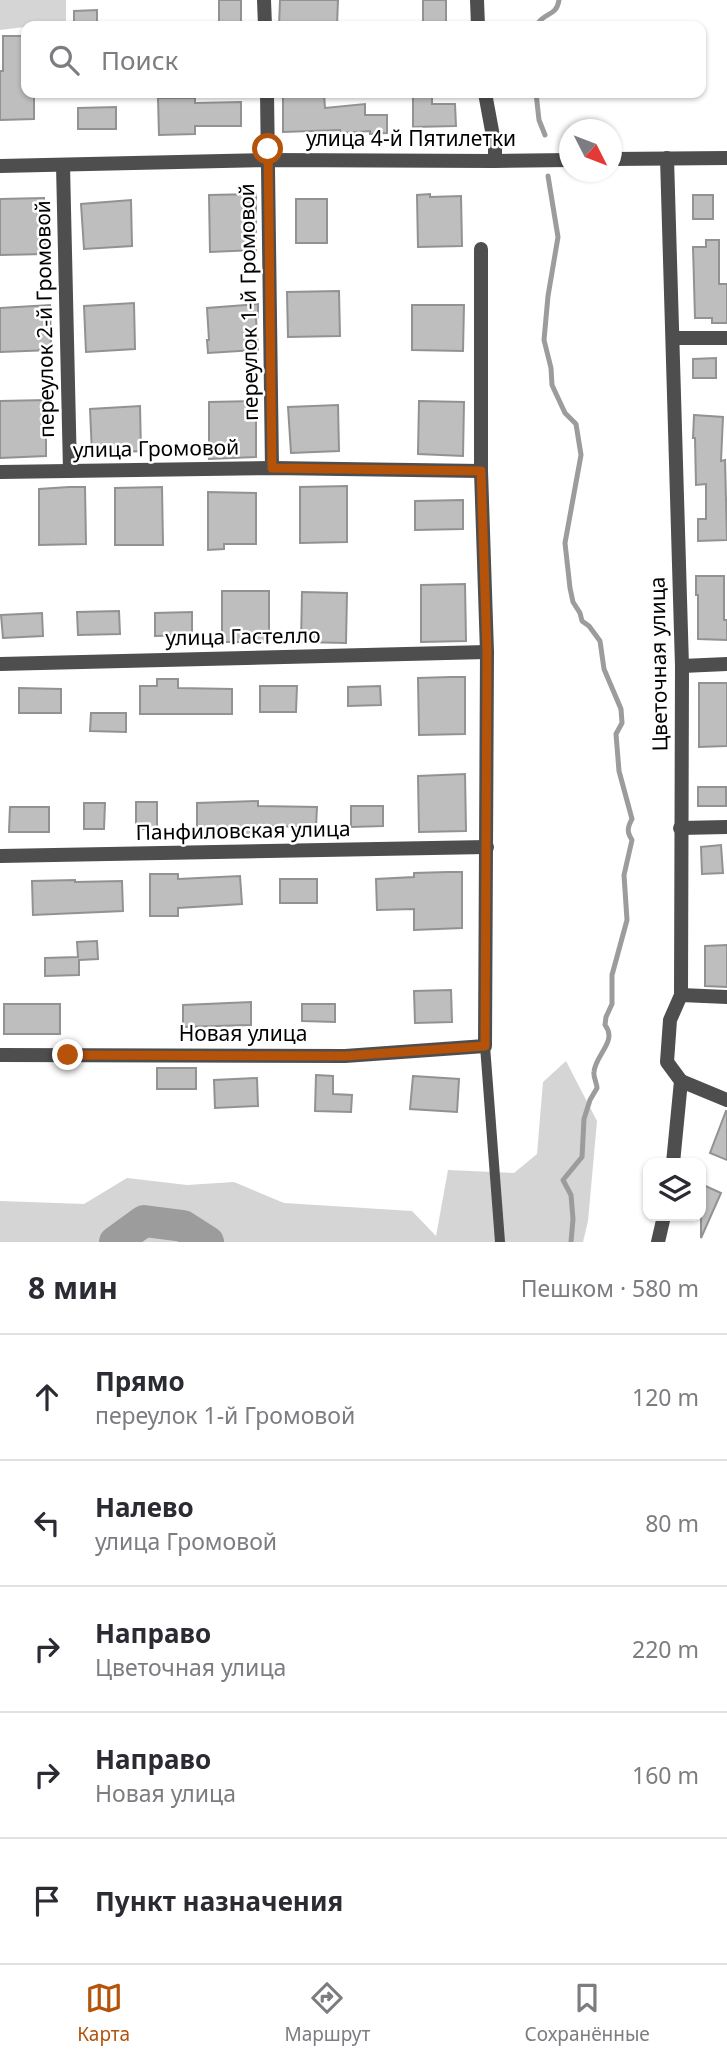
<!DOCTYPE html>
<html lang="ru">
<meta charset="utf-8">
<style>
:root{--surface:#fff;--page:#f2f2f3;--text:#2b2b33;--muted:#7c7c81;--line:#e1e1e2;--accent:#b45309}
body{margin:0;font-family:"Noto Sans",sans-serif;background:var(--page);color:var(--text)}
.controls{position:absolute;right:21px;bottom:21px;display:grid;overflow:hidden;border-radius:14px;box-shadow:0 2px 5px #0004}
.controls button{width:63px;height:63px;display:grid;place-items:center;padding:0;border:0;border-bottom:2px solid var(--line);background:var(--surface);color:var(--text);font:35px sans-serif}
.compass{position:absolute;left:559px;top:119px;width:63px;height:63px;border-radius:50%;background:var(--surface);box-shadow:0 2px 5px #0004;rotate:132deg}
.stop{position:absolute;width:21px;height:21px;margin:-16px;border:5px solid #b45309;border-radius:50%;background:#fff}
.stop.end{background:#b45309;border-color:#fff;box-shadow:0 2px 7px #0008}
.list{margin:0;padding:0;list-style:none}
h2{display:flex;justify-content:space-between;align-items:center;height:91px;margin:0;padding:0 28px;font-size:30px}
h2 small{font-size:23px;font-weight:400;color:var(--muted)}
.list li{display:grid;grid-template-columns:46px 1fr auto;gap:21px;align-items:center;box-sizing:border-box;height:126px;padding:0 28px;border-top:2px solid var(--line)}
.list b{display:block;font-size:26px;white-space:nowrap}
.list p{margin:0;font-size:23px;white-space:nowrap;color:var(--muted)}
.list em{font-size:23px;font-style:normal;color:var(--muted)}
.icon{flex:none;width:38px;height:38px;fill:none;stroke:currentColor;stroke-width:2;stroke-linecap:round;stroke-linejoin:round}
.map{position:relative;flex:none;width:727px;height:1242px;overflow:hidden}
.search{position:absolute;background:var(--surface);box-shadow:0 2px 5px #0004;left:21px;right:21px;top:21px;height:77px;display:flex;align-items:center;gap:18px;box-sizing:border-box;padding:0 24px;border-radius:14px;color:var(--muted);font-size:26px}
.sheet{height:721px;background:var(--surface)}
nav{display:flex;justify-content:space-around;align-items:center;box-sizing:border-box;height:98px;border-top:2px solid var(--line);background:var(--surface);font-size:19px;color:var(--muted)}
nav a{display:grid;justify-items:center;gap:4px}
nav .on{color:var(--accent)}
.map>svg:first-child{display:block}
.green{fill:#d5d5d5}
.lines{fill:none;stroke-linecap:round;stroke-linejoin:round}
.stream{stroke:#9c9c9c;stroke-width:5}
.river{stroke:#9c9c9c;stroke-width:32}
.building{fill:#bebebe;stroke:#929292;stroke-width:2}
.service{stroke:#4e4e4e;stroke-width:10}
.minor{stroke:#4e4e4e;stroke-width:14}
.tertiary{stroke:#4e4e4e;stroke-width:14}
.route{stroke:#b45309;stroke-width:9}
.labels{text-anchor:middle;stroke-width:5;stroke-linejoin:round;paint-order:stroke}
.street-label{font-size:21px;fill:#000;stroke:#fff}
</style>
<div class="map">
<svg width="727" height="1242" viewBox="0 0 727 1242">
<rect width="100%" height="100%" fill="#fff"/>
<g class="green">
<polygon points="0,0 66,0 66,22 0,30"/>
<polygon points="566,1061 597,1121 588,1221 583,1242 0,1242 0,1201 84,1204 127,1178 187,1185 234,1182 284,1203 412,1211 436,1236 448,1170 514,1173 537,1154 543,1082"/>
</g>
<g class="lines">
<g class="stream">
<path d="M536,26c8,-15 20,-8 23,-26"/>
<polyline points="536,93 539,120 545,135"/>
<path d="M548,176l10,61 -10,59 -4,44 7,28 1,17 13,28 11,11 5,31 -16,88 5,45 3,14 7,11 2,8 7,5 11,15 4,28 17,40 1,14 -6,11 3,37 13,48c-5,9 -5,13 0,21l-8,35 3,45 -15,55v29l-6,13 -1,8c13,16 -10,30 -11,47 -1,5 3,11 3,16l-7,12 -6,19 -2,38 -19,23 8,15 2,24 -2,23"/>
</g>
<polyline class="river" points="115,1242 144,1221 183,1226 208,1242"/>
</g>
<g class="building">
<rect x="219" y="0" width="22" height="26"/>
<polygon points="280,0 338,0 337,26 279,26"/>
<rect x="423" y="0" width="23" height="26"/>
<polygon points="97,10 97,26 74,26 74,11"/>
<polygon points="3,36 26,36 26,93 34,93 34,119 0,120 0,71 3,71"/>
<polygon points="413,93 432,93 432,104 455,104 456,126 413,127"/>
<polygon points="324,94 325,108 365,104 365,115 387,115 387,133 370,134 370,131 340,133 340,130 283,132 283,95"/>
<polygon points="158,98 195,98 195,103 241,102 241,126 195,126 195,134 159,135"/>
<polygon points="116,107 116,129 78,129 78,108"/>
<polygon points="256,194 256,250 210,252 209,195"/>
<polygon points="430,194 430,197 461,196 462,246 418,247 417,195"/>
<rect x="693" y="195" width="20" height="24"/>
<polygon points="44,198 45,254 0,255 0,199"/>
<rect x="296" y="199" width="31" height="44"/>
<polygon points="131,200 132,246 84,249 81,204"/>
<polygon points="706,240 719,240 719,284 727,284 727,323 712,323 712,318 695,318 693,247 706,247"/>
<polygon points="339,291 340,336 288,337 287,292"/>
<polygon points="134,303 135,349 86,352 84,306"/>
<polygon points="258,304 258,317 256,318 258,350 208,353 207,340 209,340 207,308"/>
<polygon points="50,305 51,350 0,352 0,308"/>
<polygon points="412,305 464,305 463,351 412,350"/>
<polygon points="716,358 716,378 693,378 693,359"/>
<polygon points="46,400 46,456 0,458 0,401"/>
<polygon points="256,401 256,457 209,459 209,402"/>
<polygon points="419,401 464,402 463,456 418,454"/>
<polygon points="338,405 339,451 291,453 288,407"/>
<polygon points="140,406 141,451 92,454 90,409"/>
<polygon points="694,415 723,417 721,461 725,460 727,540 698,541 698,519 706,519 706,484 696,485 695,438 693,438"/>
<polygon points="347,486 347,542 300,543 300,487"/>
<polygon points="69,487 85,487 86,544 39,545 39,489"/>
<polygon points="162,487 163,545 115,545 115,488"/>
<polygon points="208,492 256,493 256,544 224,544 224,549 208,550"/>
<polygon points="463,500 463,529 415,530 415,501"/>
<polygon points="696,576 724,576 724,620 727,620 727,640 698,639 698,595 696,595"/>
<polygon points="465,584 466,641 421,642 421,585"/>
<rect x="222" y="591" width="47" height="51"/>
<polygon points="302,592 347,593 346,643 301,642"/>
<polygon points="119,611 120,634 78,635 77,612"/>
<polygon points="192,612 192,635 155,636 155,613"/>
<polygon points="42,613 43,636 3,638 1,615"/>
<polygon points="451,677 465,677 465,734 419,735 418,678"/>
<polygon points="157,679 178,679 178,688 232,689 232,714 140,714 140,686 157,686"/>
<polygon points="699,683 727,683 727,746 699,747"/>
<polygon points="260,686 297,686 296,712 260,712"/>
<polygon points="380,686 381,705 348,706 348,687"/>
<polygon points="19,688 61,689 61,713 19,713"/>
<polygon points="91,713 126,713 126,732 90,731"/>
<polygon points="465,774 466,831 419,832 418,776"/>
<rect x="698" y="787" width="28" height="19"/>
<polygon points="258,801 258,806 317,807 316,827 258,826 259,836 241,836 241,829 197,830 197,803"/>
<rect x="136" y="802" width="21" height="27"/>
<polygon points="84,803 105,803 104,829 84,829"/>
<polygon points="351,806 383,806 383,826 351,827"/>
<polygon points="10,807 49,807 49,832 9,832"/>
<polygon points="721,845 723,873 702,874 701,847"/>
<polygon points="448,872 462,872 462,928 414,930 414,909 377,910 376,879 414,877 414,873"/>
<polygon points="150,874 178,874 178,879 240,876 242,904 178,908 178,916 150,916"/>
<rect x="280" y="879" width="37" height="24"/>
<polygon points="75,880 75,882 122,881 123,911 33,915 32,881"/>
<polygon points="97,941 98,959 79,960 79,975 45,976 45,958 78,957 77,942"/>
<polygon points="727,945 727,987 705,986 705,946"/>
<polygon points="451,990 452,1022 415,1023 414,991"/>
<polygon points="251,1002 251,1025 183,1027 183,1005"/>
<rect x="4" y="1004" width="56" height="30"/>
<polygon points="302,1004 335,1004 335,1022 302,1021"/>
<rect x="157" y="1068" width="39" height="21"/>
<polygon points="316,1075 333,1076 333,1094 352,1095 351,1112 315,1111"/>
<polygon points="413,1076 459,1079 457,1112 410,1109"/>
<polygon points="257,1078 258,1106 215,1108 214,1080"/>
<polygon points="726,1111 727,1111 727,1160 710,1153"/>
<polygon points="701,1184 721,1193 701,1238"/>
</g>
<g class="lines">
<polyline class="service" points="485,1046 500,1242"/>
<g class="minor">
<polyline points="264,0 265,26"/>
<polyline points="477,0 478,26"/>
<polyline points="267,93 272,468"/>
<polyline points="485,93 495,147 495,161"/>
<polyline points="667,158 682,666 681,995 670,1020 667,1062 681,1081 673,1163"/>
<polyline points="63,165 70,471"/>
<polyline points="673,338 727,338"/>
<polyline points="0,472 272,468 481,471"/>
<polyline points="0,664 487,652"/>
<polyline points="682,666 727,664"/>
<polyline points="680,828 727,827"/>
<polyline points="0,856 487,847"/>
<polyline points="681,995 727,997"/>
<polyline points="0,1055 345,1056 485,1046 487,652 481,471 481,249"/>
<polyline points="681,1081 727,1100"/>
<polyline points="658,1242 664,1216"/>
</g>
<g class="tertiary">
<polyline points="612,159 727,158"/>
<polyline points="0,166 268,160 495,161 570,160"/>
</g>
</g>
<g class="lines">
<polyline class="route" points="68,1055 345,1056 485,1046 487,652 481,471 272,468 268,149"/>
</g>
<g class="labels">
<g class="street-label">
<text x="411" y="146">улица 4-й Пятилетки</text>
<text transform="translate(249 302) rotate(-91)" y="7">переулок 1-й Громовой</text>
<text transform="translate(45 319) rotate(-91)" y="7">переулок 2-й Громовой</text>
<text transform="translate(156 449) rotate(-1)" y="7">улица Громовой</text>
<text transform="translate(243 637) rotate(-1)" y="7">улица Гастелло</text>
<text transform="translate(659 664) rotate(-91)" y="7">Цветочная улица</text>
<text transform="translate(243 831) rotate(-1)" y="7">Панфиловская улица</text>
<text x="243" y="1041">Новая улица</text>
</g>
</g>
</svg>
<div class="controls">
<button><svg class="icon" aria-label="layers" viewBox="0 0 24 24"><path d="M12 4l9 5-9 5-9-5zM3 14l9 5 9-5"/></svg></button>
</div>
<svg class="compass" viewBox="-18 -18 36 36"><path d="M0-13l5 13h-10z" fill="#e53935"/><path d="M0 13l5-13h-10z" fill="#7c7c81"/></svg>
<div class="stop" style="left:268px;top:149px"></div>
<div class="stop end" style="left:68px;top:1055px"></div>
<div class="search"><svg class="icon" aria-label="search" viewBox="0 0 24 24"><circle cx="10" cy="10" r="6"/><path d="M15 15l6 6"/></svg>Поиск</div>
</div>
<section class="sheet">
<h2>8 мин<small>Пешком · 580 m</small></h2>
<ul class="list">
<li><svg class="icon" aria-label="ahead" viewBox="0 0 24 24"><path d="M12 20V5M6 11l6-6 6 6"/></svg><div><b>Прямо</b><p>переулок 1-й Громовой</p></div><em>120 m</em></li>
<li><svg class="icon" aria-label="left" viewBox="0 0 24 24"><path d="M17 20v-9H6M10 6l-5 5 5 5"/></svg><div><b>Налево</b><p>улица Громовой</p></div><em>80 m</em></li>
<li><svg class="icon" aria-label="right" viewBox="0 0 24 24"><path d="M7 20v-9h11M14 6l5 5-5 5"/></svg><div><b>Направо</b><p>Цветочная улица</p></div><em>220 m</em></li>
<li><svg class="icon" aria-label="right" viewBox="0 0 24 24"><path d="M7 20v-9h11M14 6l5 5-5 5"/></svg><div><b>Направо</b><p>Новая улица</p></div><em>160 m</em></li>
<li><svg class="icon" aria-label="arrive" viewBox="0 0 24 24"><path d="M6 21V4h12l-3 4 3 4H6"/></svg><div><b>Пункт назначения</b></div></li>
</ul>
</section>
<nav>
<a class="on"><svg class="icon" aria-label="map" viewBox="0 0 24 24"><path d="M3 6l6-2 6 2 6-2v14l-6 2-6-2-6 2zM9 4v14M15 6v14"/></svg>Карта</a>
<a><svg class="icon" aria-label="directions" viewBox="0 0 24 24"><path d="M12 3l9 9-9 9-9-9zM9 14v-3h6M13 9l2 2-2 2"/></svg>Маршрут</a>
<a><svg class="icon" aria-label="saved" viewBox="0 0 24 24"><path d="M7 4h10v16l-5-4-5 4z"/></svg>Сохранённые</a>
</nav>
